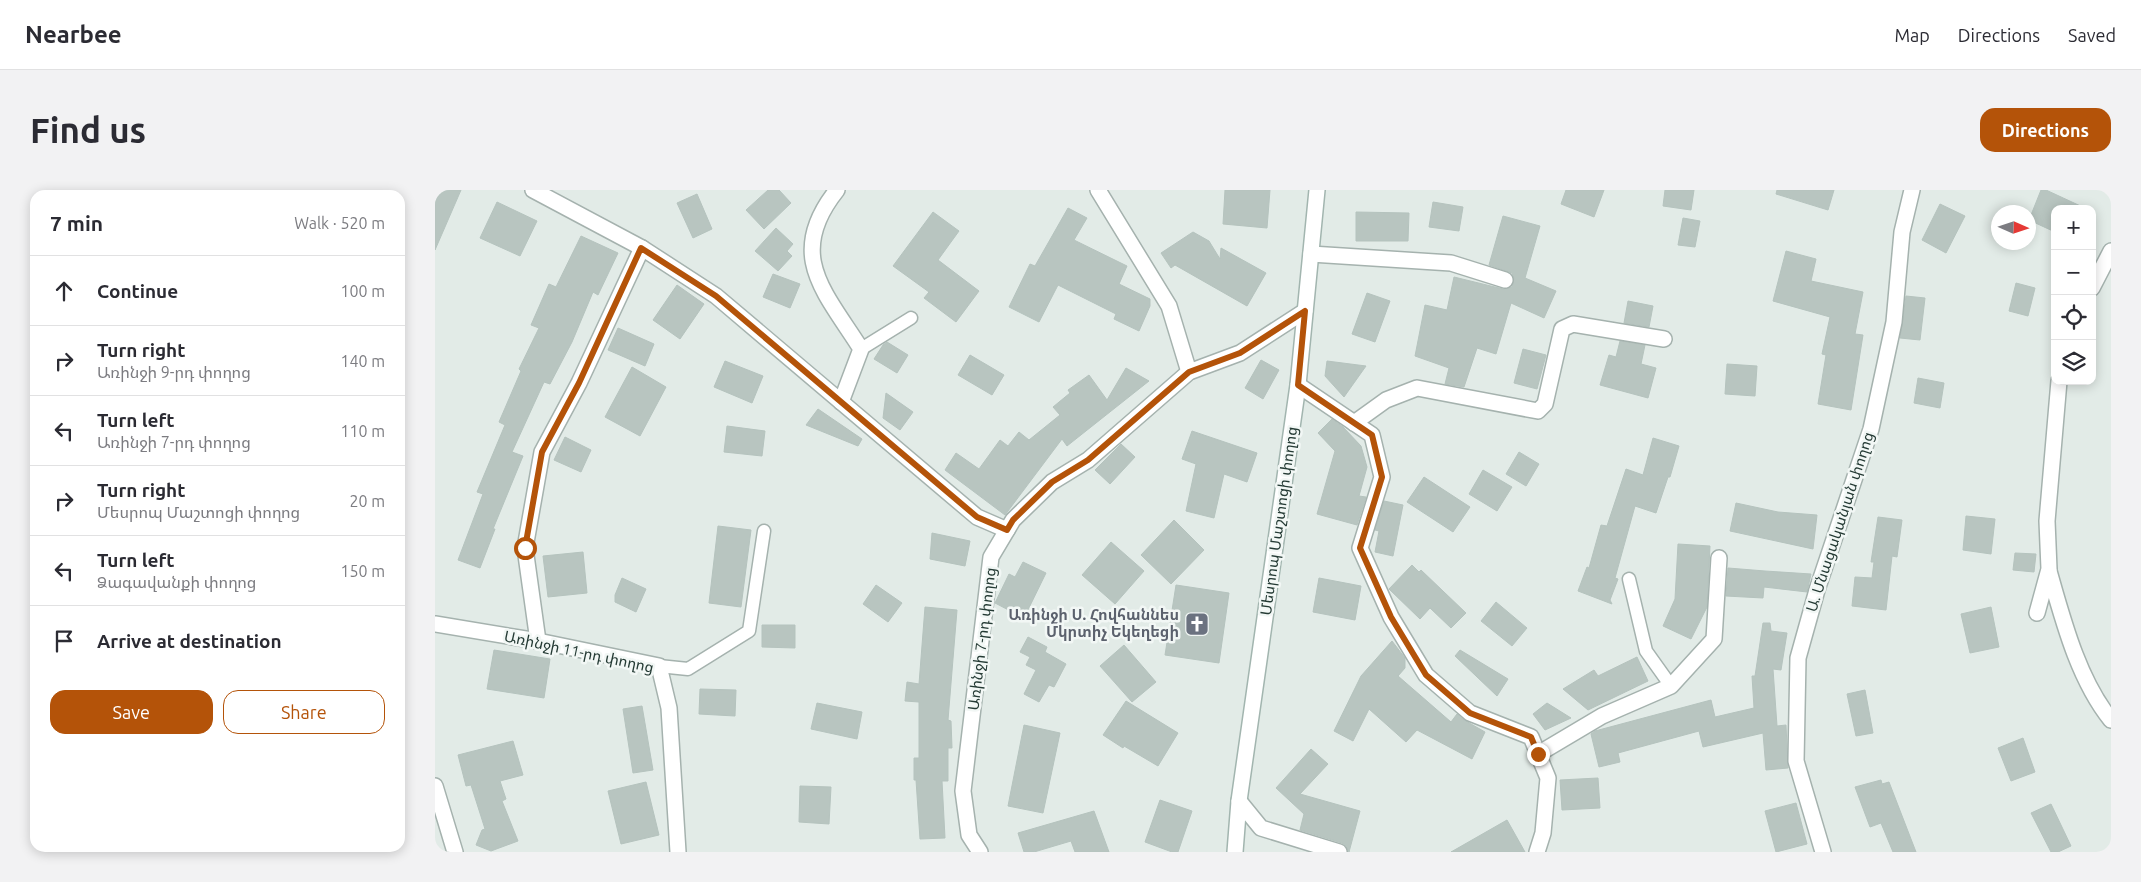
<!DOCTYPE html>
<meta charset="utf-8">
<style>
:root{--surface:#fff;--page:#f2f2f3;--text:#2b2b33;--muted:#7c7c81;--line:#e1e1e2;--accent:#b45309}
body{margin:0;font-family:Ubuntu,"Noto Sans Armenian",sans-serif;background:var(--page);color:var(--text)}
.controls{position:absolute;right:15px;top:15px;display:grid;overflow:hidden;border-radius:10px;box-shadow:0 2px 12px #0003}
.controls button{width:45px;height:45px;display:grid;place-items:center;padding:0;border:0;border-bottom:1px solid var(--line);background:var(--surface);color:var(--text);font:25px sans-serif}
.compass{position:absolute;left:1556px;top:15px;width:45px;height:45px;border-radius:50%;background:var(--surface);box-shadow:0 2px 12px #0003;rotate:93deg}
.stop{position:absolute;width:15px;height:15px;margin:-11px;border:4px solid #b45309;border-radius:50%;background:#fff}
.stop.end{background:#b45309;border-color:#fff;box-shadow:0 1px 5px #0008}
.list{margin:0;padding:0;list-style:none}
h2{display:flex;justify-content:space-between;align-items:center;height:65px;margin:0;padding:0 20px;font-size:21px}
h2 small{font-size:16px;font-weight:400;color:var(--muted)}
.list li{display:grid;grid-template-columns:32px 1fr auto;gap:15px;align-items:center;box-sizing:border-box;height:70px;padding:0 20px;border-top:1px solid var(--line)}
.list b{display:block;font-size:19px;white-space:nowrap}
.list p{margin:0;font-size:16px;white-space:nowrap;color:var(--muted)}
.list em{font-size:16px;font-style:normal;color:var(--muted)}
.actions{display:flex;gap:10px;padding:15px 20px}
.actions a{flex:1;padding:11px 0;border:1px solid var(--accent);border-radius:15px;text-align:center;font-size:18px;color:var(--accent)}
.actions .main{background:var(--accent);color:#fff}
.icon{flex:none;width:28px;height:28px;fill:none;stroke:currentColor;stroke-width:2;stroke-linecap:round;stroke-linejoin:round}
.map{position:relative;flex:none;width:1676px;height:662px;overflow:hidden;border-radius:15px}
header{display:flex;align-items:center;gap:30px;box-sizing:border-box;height:70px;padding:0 25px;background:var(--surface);border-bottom:1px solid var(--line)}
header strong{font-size:24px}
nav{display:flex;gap:28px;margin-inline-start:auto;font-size:18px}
.intro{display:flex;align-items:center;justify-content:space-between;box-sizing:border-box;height:120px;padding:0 30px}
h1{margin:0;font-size:35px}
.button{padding:12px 22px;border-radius:15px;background:var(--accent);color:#fff;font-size:18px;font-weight:700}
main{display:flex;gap:30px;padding:0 30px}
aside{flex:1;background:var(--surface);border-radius:15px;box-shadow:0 2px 12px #0003}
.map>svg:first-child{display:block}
.building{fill:#b8c5c0;stroke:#b5c3be}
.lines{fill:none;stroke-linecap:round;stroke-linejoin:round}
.lane-casing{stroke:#a5b2ae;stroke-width:15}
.street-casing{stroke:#a5b2ae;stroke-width:18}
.secondary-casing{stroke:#a2b5af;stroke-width:18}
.lane{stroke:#fff;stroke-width:12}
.street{stroke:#fff;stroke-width:15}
.secondary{stroke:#fff;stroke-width:15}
.route{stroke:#b45309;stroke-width:6}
.labels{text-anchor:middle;stroke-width:5;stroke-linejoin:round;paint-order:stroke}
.street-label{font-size:15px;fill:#243a34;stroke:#f2f7f5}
.worship-label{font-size:15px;font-weight:bold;fill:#5b616d;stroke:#f2f7f5;text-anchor:end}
</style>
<header>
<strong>Nearbee</strong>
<nav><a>Map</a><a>Directions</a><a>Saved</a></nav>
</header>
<div class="intro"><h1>Find us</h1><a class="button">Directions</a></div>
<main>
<aside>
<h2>7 min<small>Walk · 520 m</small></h2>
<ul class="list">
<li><svg class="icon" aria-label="ahead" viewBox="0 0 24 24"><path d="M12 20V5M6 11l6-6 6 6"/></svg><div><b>Continue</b></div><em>100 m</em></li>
<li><svg class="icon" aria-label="right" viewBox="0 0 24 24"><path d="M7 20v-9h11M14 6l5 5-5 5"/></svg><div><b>Turn right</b><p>Առինջի 9-րդ փողոց</p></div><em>140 m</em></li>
<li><svg class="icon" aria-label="left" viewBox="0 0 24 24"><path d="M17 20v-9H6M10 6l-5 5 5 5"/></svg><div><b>Turn left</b><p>Առինջի 7-րդ փողոց</p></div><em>110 m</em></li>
<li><svg class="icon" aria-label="right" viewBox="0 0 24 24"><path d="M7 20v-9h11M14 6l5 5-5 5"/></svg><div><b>Turn right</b><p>Մեսրոպ Մաշտոցի փողոց</p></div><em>20 m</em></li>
<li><svg class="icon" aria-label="left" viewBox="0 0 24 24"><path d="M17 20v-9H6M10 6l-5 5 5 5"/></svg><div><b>Turn left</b><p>Ձագավանքի փողոց</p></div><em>150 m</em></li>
<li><svg class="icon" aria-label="arrive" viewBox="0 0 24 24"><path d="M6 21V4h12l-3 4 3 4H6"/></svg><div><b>Arrive at destination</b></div></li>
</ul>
<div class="actions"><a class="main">Save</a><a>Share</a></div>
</aside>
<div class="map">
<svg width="1676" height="662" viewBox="0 0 1676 662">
<rect width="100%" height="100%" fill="#e2ebe7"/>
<g class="building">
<polygon points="0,0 26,0 0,60"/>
<polygon points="333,0 344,0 356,13 329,39 311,20"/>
<polygon points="790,0 835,0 832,38 788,34"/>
<polygon points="1131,0 1169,0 1159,27 1126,14"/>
<polygon points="1230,0 1259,0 1256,20 1228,16"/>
<polygon points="1342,0 1399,0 1393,20 1341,4"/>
<polygon points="1606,0 1611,0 1652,19 1620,19 1620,42 1594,30"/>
<polygon points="262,4 277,39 258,48 242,13"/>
<polygon points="62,12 102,31 85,66 45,48"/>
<polygon points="998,12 1028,17 1024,41 994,37"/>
<polygon points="1505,14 1530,26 1511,63 1487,50"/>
<polygon points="633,18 652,28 639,50 692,76 684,94 715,109 715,116 704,141 679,129 681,124 623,95 604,132 574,117 595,74 600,76"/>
<polygon points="498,22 524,41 503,70 544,101 521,132 489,108 494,102 458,76"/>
<polygon points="921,22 974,23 973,51 921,51"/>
<polygon points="1068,26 1105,36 1090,88 1121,101 1109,128 1076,113 1061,164 1042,158 1029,197 1010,194 1014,178 980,166 990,115 1012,120 1019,87 1068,99 1077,97 1079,88 1077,83 1054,75"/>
<polygon points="1248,28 1265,31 1260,57 1243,55"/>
<polygon points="341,38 358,54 352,61 357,66 343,81 320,61"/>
<polygon points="758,42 774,51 785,69 786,58 831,83 812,116 740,75 736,78 726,63"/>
<polygon points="146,46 183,63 163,105 158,102 137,152 115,194 109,192 77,262 88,266 58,339 60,339 45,378 23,370 48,304 42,302 70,235 64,232 86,181 84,179 104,138 96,135 114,94 121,97"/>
<polygon points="1351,61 1381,69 1376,91 1428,102 1420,144 1428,145 1416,220 1383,214 1391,165 1387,164 1395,127 1338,111"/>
<polygon points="338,84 365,94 355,118 328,107"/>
<polygon points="1581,93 1600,98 1593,126 1574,121"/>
<polygon points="242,95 269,114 245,149 218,130"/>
<polygon points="932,103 955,111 940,152 917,144"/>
<polygon points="1471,106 1490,108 1485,150 1465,148"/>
<polygon points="1193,111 1218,116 1214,137 1189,133"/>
<polygon points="183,138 219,154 210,176 173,160"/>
<polygon points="1185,151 1210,155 1206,174 1221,178 1213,208 1165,195 1174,165 1181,167"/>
<polygon points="452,152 473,165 462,183 439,169 448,155"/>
<polygon points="1088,159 1111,165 1102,199 1079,193"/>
<polygon points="535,165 569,185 557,205 523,185"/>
<polygon points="826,170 844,180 828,209 810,198"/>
<polygon points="290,171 328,186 317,213 279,197"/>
<polygon points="892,171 931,176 909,207 890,186"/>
<polygon points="1292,174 1322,176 1320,206 1290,204"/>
<polygon points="197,177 231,197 205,246 170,227"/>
<polygon points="691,178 714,191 632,256 627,249 570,325 510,280 521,263 544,279 565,250 573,256 584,242 594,250 625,225 618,217 635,203 633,200 654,185 672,210"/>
<polygon points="1483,188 1509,193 1505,218 1479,213"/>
<polygon points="451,203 478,222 465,240 448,228"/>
<polygon points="383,219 427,249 423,256 371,235"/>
<polygon points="897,229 908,237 926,256 932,277 924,306 931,307 922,335 882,324 900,261 883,243"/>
<polygon points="292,236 330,241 327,266 289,262"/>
<polygon points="757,241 822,263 812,292 789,284 779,328 751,321 761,274 747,269"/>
<polygon points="130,247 156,260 146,282 119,270"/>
<polygon points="1218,248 1244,256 1235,287 1233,287 1221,323 1200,316 1180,388 1183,389 1175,410 1177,414 1143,401 1152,377 1154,378 1166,335 1172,336 1191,279 1208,285"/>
<polygon points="686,254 700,267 675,294 660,280"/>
<polygon points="1084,262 1104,274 1091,296 1071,284"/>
<polygon points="1048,280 1077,297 1062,321 1034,304"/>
<polygon points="989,287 1035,317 1018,342 972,312"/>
<polygon points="949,311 968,315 958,366 940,362 944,341 940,340"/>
<polygon points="1301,313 1343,322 1382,325 1378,359 1295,341"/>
<polygon points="1531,326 1560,329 1556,364 1528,360"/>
<polygon points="1443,327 1467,330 1462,367 1457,366 1451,420 1417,416 1420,387 1437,388 1439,372 1436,372"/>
<polygon points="739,330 769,360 736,394 706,365"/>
<polygon points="283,336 316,340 306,417 274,413"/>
<polygon points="497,343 535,351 530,376 495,369"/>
<polygon points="676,352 709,381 680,414 647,385"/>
<polygon points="1243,354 1275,356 1272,417 1256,449 1228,436 1240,409"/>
<polygon points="148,362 152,403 113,407 108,366"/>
<polygon points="1580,363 1601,364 1599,382 1578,380"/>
<polygon points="588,372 611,383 589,428 560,413 574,384 580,387"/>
<polygon points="977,375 984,382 986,380 1031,423 1016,438 995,418 985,429 954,399"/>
<polygon points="1293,378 1330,381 1376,384 1372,402 1329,397 1328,408 1291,406"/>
<polygon points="187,388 211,399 201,422 180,412 180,405"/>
<polygon points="884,388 926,396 920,430 878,422"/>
<polygon points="441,395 467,413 453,432 428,414"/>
<polygon points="741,395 794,403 784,473 730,465"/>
<polygon points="1061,412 1092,438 1077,456 1046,431"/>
<polygon points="490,417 522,420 513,530 516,531 517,558 513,558 513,591 507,591 510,648 485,649 481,590 479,590 479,568 484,568 484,512 470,511 472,492 484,494"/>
<polygon points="1556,417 1564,457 1535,463 1526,424"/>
<polygon points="1328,433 1335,433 1336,441 1352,443 1346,480 1338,479 1342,536 1351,535 1353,578 1331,580 1328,543 1268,557 1264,541 1183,563 1185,572 1164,577 1156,544 1160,541 1276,510 1280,527 1319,518 1317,486 1320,486"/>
<polygon points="327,435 360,435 360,458 327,457"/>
<polygon points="593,447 612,457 610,462 631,474 619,497 614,495 604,512 589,504 601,480 591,475 595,467 585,462"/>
<polygon points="957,451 970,468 970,478 963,486 1016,532 1022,524 1029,530 1050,542 1037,569 982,540 971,552 934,519 918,551 899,541 926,486"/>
<polygon points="689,455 721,492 697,512 665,476"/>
<polygon points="59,460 115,469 109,508 52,499"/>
<polygon points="1025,460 1073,489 1062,506 1020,466"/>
<polygon points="1202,467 1213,491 1153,520 1128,499 1159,480 1163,486"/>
<polygon points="265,499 301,500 300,526 264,524"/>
<polygon points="1430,500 1438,543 1421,546 1412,504"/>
<polygon points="691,511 743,543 723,576 689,556 688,558 668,545"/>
<polygon points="382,513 427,522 422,549 376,539"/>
<polygon points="1112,513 1136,528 1110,540 1098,524"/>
<polygon points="207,516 218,580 198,583 188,519"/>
<polygon points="589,535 625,543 608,623 573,616"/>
<polygon points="1588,548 1600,582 1576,591 1563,558"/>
<polygon points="78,551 88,585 65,591 71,609 67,611 83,651 56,661 41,655 47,640 50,639 36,595 31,596 23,565"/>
<polygon points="876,559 893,574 865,604 925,621 914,662 911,656 907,653 865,640 869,624 841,598"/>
<polygon points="1163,588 1165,618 1127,620 1125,590"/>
<polygon points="1446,590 1447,594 1454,592 1481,662 1458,662 1446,633 1435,637 1420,597"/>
<polygon points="211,592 224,645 186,654 173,601"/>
<polygon points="365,596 396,597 394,634 364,632"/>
<polygon points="725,610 757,621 743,662 737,662 710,652"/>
<polygon points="1361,613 1372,654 1341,662 1330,621"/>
<polygon points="1616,614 1636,656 1623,662 1616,662 1596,623"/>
<polygon points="659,621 674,662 640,662 636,651 599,662 589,662 583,643"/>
<polygon points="1072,630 1090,662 1016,662"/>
</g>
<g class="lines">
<g class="lane-casing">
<g id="lane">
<polyline points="426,159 476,128"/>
<polyline points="1194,389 1211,461 1236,496"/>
<polyline points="224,476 253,479 314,441 329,341"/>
</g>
</g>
<g class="street-casing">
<g id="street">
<polyline points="98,0 207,58 281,106 542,327 572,340"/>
<path d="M402,0c-52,65 -12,102 24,159l-20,53"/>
<polyline points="663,0 734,116 754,182"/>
<polyline points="876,64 1016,73 1070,90"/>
<polyline points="1657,98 1676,61"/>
<polyline points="863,195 937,245 947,287 925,358 956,427 991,485 1035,523 1096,547 1113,588 1108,643 1102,662"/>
<polyline points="919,233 951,210 982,198 1103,221 1110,214 1127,139 1138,134 1229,149"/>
<path d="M1614,381c14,49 29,108 62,149"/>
<polyline points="1602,423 1614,379 1612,331 1624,191"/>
<polyline points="0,434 103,451 224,476 234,518 243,662"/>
<polyline points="103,451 90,358 107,262 144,193 207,58"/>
<polyline points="1103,564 1167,526 1236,496 1279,449 1284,368"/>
<polyline points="0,596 20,662"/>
<polyline points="804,611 826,638 904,662"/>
<polyline points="545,662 534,645 528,601 556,367 578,330 617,292 653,270 754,182 805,163 870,121"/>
<polyline points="1388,662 1361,571 1363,468 1382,400 1436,239 1459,132 1467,42 1477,0"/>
</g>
</g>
<g class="secondary-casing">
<polyline id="secondary" points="800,662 804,611 863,195 882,0"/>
</g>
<use href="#lane" class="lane"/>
<use href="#street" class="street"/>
<use href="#secondary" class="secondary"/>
</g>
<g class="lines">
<polyline class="route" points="90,358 107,262 144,193 206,58 281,106 542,327 572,340 578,330 617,292 653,270 754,182 805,163 870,121 863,195 937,245 947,287 925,358 956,427 991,485 1035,523 1096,547 1103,564"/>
</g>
<defs>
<g id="church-square" transform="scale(1.25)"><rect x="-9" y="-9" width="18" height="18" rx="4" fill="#6b7280" stroke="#f2f7f5"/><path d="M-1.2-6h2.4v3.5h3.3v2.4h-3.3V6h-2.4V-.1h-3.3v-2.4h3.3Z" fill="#fff"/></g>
</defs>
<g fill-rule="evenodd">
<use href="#church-square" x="762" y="434"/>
</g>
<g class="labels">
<g class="street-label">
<text transform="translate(844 331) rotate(-82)" y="5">Մեսրոպ Մաշտոցի փողոց</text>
<text transform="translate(1405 332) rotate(-72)" y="5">Ա. Մնացականյան փողոց</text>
<text transform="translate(547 449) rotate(-83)" y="5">Առինջի 7-րդ փողոց</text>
<text transform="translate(144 462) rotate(12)" y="5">Առինջի 11-րդ փողոց</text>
</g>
<g class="worship-label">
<text x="744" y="430">Առինջի Ս. Հովհաննես<tspan x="744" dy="17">Մկրտիչ Եկեղեցի</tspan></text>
</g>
</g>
</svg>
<div class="controls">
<button>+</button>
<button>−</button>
<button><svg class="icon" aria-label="locate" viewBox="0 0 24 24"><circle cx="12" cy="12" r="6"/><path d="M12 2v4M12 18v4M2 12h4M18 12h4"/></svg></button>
<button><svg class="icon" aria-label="layers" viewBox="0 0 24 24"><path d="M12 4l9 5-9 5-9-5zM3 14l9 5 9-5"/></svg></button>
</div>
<svg class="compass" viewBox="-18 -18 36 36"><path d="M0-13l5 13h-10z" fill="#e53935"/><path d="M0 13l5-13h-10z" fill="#7c7c81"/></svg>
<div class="stop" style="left:90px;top:358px"></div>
<div class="stop end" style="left:1103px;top:564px"></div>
</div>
</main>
